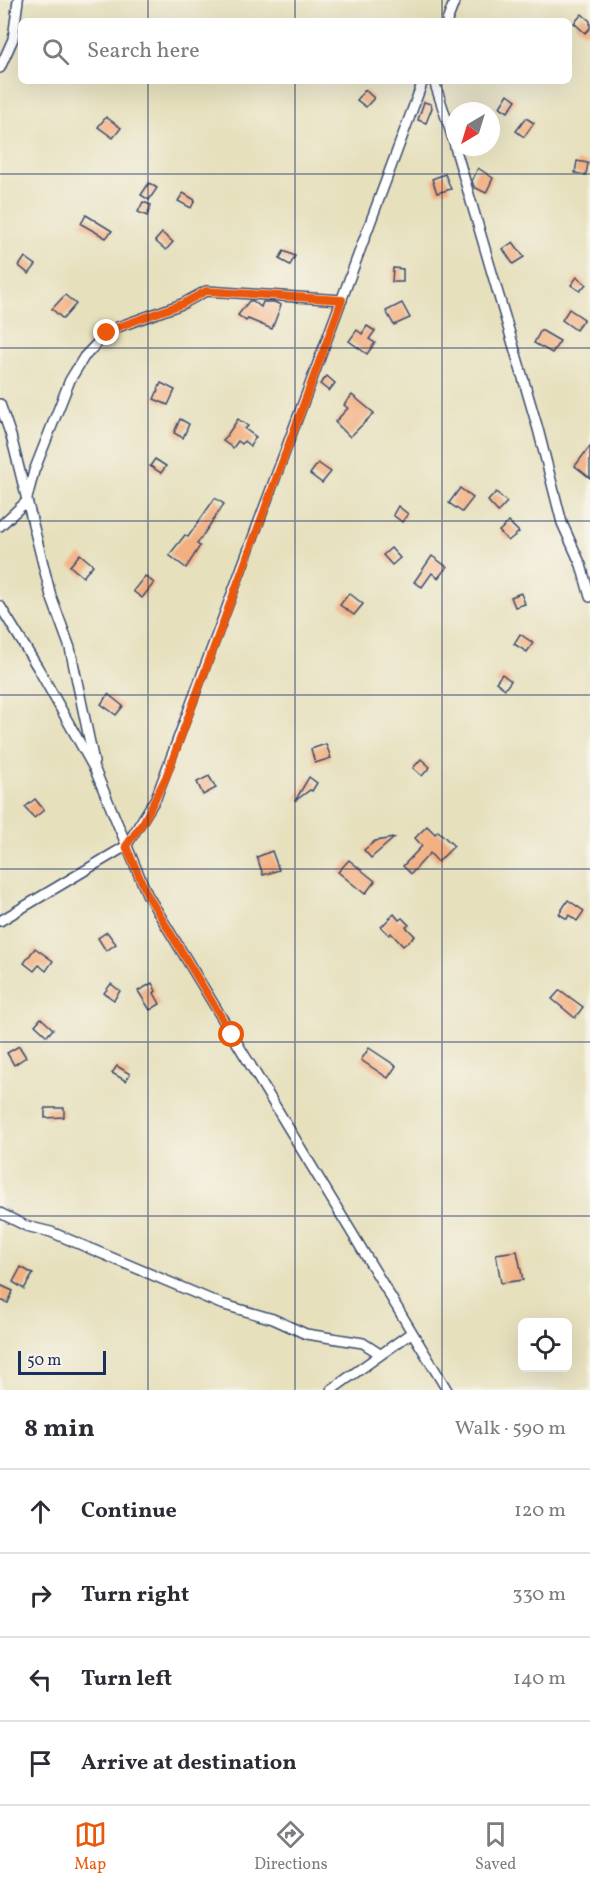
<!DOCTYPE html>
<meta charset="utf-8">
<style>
:root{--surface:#fff;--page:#f2f2f3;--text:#2b2b33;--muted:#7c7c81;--line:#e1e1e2;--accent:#ea580c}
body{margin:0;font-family:Vollkorn,serif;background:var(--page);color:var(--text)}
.controls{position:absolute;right:18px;bottom:18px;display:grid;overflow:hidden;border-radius:9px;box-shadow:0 6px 24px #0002}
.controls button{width:54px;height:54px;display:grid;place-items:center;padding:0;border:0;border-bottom:2px solid var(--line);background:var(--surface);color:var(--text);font:30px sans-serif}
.compass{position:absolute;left:446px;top:102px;width:54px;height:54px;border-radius:50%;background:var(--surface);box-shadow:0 6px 24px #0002;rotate:218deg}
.scale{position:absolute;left:18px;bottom:15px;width:88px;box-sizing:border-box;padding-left:6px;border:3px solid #1b2f5e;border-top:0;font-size:16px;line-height:21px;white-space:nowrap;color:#1b2f5e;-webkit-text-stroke:4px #f7f3e8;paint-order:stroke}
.stop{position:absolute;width:18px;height:18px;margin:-14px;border:4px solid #ea580c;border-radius:50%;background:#fff}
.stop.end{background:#ea580c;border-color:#fff;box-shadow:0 2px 6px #0008}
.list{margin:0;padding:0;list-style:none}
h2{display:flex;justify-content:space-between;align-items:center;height:78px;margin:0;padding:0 24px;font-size:26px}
h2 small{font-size:20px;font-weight:400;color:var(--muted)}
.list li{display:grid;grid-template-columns:39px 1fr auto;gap:18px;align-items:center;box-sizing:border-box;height:84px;padding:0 24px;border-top:2px solid var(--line)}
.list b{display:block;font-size:22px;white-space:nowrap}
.list em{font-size:20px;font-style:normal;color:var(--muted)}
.icon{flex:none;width:33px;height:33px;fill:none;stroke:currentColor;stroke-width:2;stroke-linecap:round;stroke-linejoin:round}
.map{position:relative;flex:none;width:590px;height:1390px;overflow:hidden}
.search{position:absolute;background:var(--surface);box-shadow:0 6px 24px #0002;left:18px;right:18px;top:18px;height:66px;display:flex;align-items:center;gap:15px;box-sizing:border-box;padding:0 21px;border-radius:9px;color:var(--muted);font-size:22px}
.sheet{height:414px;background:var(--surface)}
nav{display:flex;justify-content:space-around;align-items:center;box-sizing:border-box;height:84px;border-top:2px solid var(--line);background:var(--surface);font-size:16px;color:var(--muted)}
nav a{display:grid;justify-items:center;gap:3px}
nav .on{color:var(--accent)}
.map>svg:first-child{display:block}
.building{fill:#f3af81}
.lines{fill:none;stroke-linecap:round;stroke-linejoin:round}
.minor-casing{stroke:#394a6c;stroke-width:12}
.minor{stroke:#fff;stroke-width:9}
.route{stroke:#ea580c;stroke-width:8}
.grid{fill:none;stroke:#1b2f5e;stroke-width:1.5;stroke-opacity:0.55}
</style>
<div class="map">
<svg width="590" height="1390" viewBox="0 0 590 1390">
<rect width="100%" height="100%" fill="#f7f3e8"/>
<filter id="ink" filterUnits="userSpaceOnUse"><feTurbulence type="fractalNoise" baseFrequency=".0167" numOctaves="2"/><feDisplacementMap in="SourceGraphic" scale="12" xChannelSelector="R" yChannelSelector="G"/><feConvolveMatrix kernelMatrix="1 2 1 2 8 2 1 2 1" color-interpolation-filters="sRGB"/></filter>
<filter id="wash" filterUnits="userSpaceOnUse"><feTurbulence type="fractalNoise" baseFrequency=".008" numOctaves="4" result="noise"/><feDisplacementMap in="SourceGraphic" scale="24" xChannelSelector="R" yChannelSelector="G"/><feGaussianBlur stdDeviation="1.35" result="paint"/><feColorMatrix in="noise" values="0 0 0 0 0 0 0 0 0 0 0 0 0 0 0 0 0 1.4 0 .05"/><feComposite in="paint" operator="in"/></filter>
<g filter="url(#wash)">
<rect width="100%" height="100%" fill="#e6e0bd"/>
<g id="blocks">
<g class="building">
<polygon points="582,14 590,21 590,28 585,33 574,23"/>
<polygon points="365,90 374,98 366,107 357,100"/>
<polygon points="508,94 516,100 508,112 500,107"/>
<polygon points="424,102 431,104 432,108 426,123 418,120"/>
<polygon points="106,117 121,128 113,138 98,127"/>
<polygon points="526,118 534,123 524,137 516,131"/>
<polygon points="577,161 588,163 586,175 575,173"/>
<polygon points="478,168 493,178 486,193 474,187 472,181"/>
<polygon points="445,174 451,189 437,193 432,179"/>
<polygon points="149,183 157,188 149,200 141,195"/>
<polygon points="183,193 195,200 191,208 178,201"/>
<polygon points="143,202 151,205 147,216 138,212"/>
<polygon points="86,215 112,231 106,238 81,224"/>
<polygon points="162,233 173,242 166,250 155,241"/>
<polygon points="513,242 524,257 513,264 503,249"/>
<polygon points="284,251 295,256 290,265 279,259"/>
<polygon points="25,257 36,265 29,274 19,266"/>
<polygon points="393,268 403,269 403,282 392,282"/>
<polygon points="577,277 586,284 580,291 571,285"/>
<polygon points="65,295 76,304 63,319 52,309"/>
<polygon points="249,301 253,301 261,307 263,302 274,302 281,305 272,329 248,319 246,321 238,315"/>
<polygon points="402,303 410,318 394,325 386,311"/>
<polygon points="569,309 584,319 576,330 562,320"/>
<polygon points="367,326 375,331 369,339 375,343 367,354 349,341 357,330 362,334"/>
<polygon points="541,330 560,341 552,353 534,343"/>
<polygon points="327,376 335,383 329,391 320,384"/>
<polygon points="161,383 175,390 168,405 154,399"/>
<polygon points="352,395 374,413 350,437 335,422 348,408 344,405"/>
<polygon points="180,419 189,424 183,438 174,433"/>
<polygon points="238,419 248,426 245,429 256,437 250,446 244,441 242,444 238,441 233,448 223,441"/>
<polygon points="590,446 590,478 575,466"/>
<polygon points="155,459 166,466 161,473 150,466"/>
<polygon points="318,463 331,472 322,483 310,474"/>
<polygon points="460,488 473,498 462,512 449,503"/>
<polygon points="496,492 507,502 498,512 488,501"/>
<polygon points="215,498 224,504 197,544 200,546 186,568 169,555 185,535 188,537"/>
<polygon points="398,506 408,514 402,522 393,515"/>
<polygon points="509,522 519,532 508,541 499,531"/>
<polygon points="391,548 400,558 392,565 383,555"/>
<polygon points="80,554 93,565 83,577 70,566"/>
<polygon points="432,556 447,567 438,578 432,573 422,587 414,582"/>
<polygon points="145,576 154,583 142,598 133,591"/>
<polygon points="349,593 363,604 354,615 340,605"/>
<polygon points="521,593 525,604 515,607 511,597"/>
<polygon points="520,634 533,643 527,652 514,644"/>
<polygon points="502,674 511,681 505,689 496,682"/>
<polygon points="108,694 123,706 116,715 101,704"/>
<polygon points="326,744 331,758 315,763 311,749"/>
<polygon points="421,759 430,767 422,776 413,768"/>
<polygon points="209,776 216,788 203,795 197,782"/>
<polygon points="309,777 317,783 312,791 310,790 295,801"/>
<polygon points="35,799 44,810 34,818 25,807"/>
<polygon points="427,826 435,834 438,831 454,846 438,862 430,853 411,874 403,866 422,846 415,838"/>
<polygon points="394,838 371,858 364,850 375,841"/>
<polygon points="272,851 279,870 263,875 257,857"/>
<polygon points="349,860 375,881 365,894 338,872"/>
<polygon points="568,900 584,911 577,921 569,915 567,919 559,914"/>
<polygon points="394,914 399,920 402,918 409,925 406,927 415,936 403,946 391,933 389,935 381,927"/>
<polygon points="107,932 116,944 106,951 98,938"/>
<polygon points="35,948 53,961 46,971 39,965 34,971 24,963"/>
<polygon points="152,983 156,991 154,993 160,1004 150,1010 138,991"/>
<polygon points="111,984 120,991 114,1000 104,993"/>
<polygon points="560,990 583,1007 575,1018 552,999"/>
<polygon points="41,1018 53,1029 47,1036 35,1025"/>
<polygon points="19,1046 26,1057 14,1065 7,1053"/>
<polygon points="369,1048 396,1066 388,1078 361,1060"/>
<polygon points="117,1066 130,1074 126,1081 112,1073"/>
<polygon points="45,1108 64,1108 64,1117 45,1118"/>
<polygon points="517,1251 523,1280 501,1283 496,1254"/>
<polygon points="21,1267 33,1274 24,1289 13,1282"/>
<polygon points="0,1285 13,1291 8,1303 0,1300"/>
</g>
</g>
</g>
<g filter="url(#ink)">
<use href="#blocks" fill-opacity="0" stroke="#394a6c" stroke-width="1.5"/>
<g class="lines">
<g class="minor-casing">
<g id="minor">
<polyline points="447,21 455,0"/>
<polyline points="0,68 13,39 18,0"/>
<polyline points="434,81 455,145"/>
<polyline points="455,147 538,429 562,523 581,565 590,597"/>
<polyline points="0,404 11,436 51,596 70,648 94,762"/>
<polyline points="0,526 26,502 34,471 70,380 84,357 107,333 118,327 182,304 206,291 342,300"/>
<polyline points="0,606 38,668 95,770 147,894 447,1390"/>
<polyline points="0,921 126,846 156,798 423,81"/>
<polyline points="0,1213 26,1226 51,1232 221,1304 273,1319 306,1334 363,1343 380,1354"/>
<polyline points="331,1390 411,1333"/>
</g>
</g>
<use href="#minor" class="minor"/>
</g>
</g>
<g class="lines" filter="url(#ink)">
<polyline class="route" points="107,333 118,327 182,304 206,291 342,300 166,777 144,821 126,846 147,894 232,1035"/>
</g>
<path class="grid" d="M148,0v21M295,0v21M442,0v21M148,81v1309M295,81v1309M442,81v1309M0,174h590M0,348h590M0,521h590M0,695h590M0,869h590M0,1042h590M0,1216h590"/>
</svg>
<div class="controls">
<button><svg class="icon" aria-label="locate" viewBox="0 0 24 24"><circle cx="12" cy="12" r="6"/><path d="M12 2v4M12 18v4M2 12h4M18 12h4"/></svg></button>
</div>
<svg class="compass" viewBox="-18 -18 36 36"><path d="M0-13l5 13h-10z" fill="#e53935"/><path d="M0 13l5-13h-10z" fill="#7c7c81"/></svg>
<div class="scale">50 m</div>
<div class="stop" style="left:232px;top:1035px"></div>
<div class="stop end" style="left:107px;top:333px"></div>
<div class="search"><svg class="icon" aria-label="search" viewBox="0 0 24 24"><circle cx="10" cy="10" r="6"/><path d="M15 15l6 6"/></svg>Search here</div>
</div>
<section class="sheet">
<h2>8 min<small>Walk · 590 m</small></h2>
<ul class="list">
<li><svg class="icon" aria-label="ahead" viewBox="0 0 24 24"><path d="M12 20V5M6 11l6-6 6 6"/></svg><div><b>Continue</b></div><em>120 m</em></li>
<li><svg class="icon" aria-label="right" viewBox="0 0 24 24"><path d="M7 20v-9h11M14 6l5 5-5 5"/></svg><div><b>Turn right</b></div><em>330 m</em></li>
<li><svg class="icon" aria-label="left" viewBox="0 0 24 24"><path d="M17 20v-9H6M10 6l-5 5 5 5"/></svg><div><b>Turn left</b></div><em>140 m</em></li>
<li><svg class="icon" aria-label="arrive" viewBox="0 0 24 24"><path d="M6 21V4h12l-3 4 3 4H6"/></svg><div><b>Arrive at destination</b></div></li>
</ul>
</section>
<nav>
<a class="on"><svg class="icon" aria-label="map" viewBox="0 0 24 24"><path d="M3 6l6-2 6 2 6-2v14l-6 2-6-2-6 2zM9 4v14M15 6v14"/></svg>Map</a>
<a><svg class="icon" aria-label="directions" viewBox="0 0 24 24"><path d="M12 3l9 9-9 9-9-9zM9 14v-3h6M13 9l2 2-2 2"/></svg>Directions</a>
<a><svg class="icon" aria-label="saved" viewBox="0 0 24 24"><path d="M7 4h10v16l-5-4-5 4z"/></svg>Saved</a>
</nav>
